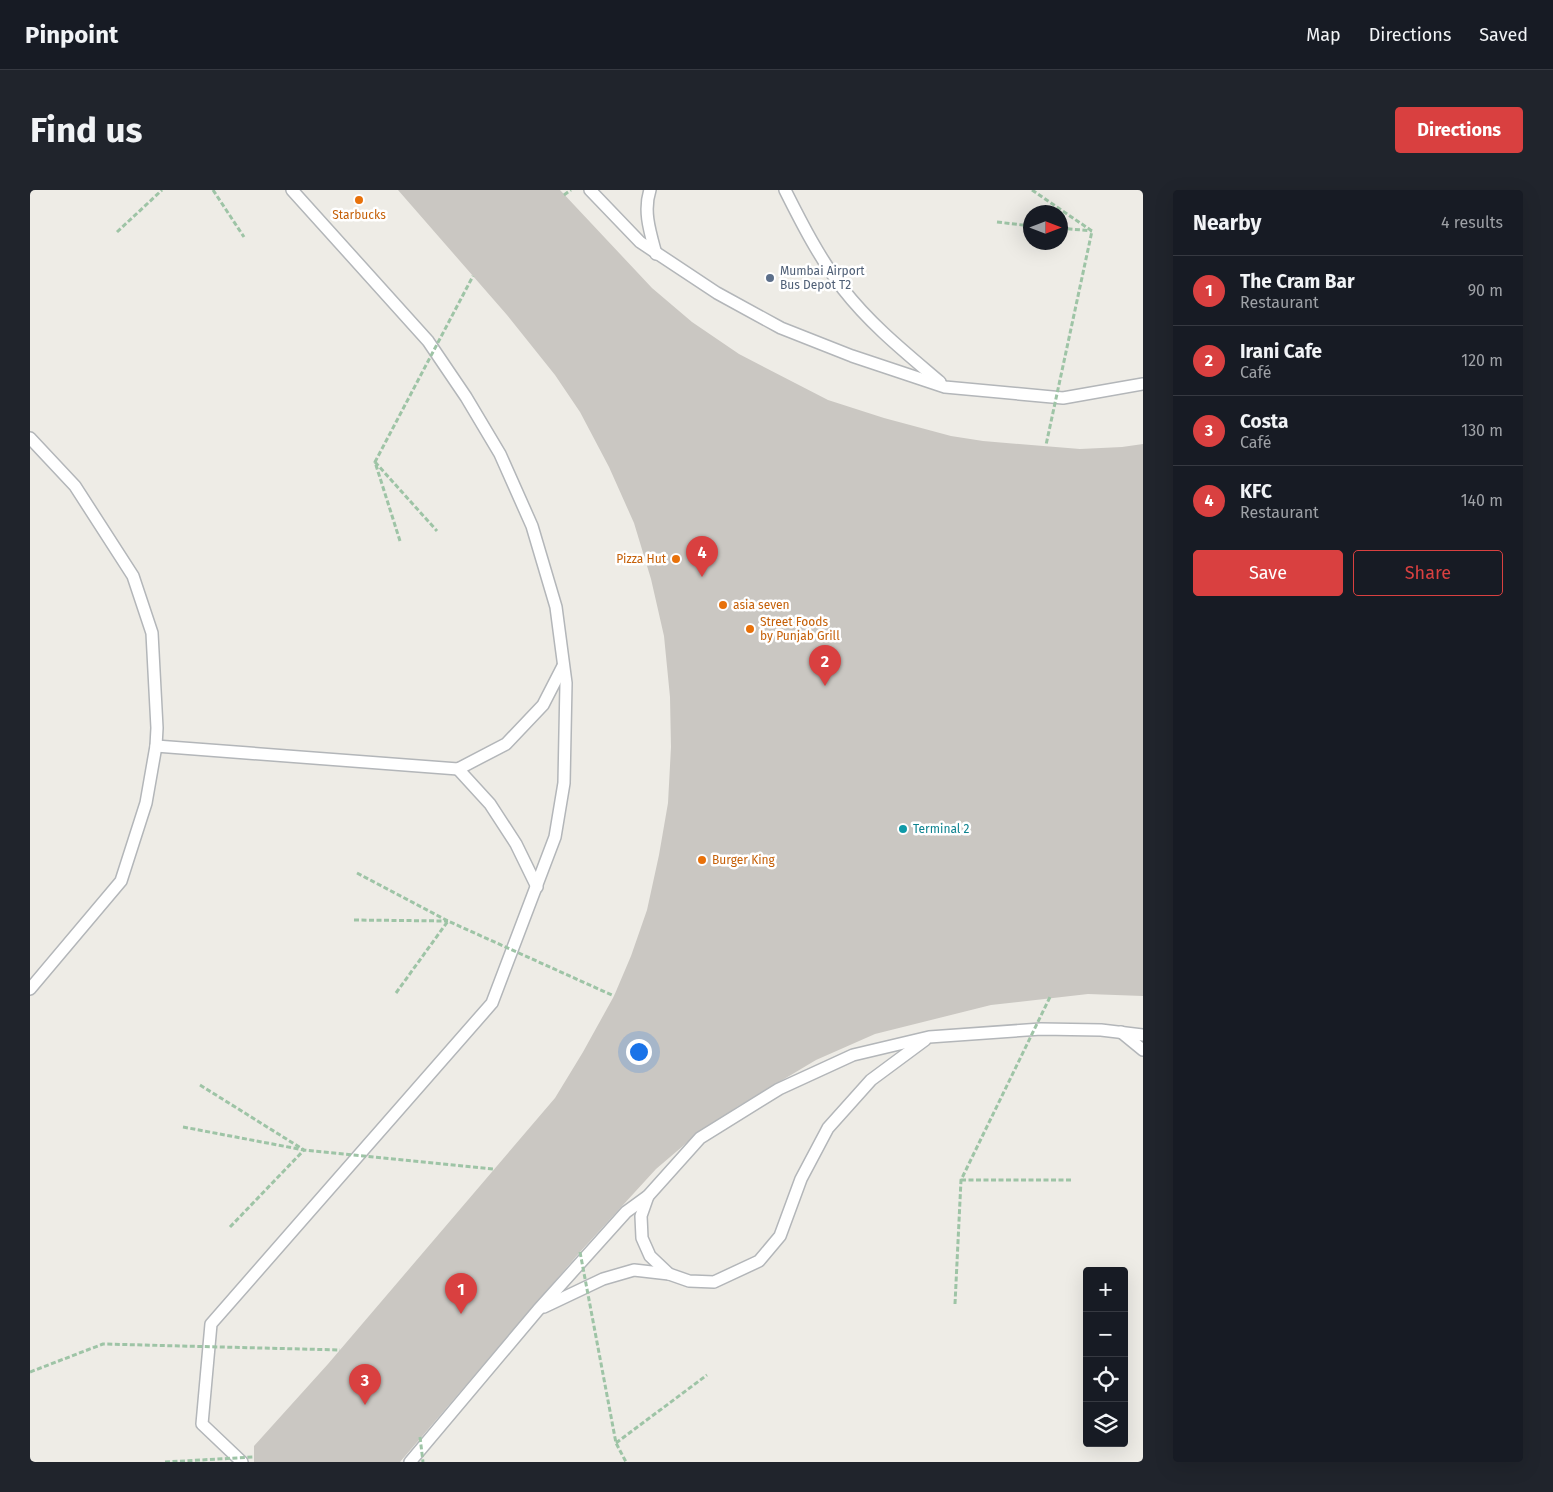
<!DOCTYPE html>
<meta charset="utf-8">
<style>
:root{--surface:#171b24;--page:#20242c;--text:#f1f3f6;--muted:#9ea1a6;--line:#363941;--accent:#d94040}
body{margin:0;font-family:"Fira Sans",sans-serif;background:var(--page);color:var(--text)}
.controls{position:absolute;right:15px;bottom:15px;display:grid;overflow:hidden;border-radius:5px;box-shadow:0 5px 20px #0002}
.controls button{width:45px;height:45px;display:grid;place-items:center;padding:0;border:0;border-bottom:1px solid var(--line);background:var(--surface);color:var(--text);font:25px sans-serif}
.compass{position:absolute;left:993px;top:15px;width:45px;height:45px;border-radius:50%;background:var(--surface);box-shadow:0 5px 20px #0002;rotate:90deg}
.you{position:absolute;left:608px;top:861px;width:18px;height:18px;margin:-12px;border:4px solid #fff;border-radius:50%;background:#1a73e8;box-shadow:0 0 0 8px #1a73e833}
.badge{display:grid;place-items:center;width:32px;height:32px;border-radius:50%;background:var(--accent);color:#fff;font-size:16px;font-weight:700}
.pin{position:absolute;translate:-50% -41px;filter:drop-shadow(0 1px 2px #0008)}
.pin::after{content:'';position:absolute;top:26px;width:18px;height:15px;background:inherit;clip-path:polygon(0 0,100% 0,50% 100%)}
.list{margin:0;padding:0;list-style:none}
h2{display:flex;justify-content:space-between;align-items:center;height:65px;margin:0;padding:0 20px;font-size:21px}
h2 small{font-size:16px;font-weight:400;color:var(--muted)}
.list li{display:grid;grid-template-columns:32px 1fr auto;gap:15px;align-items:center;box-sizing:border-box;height:70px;padding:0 20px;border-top:1px solid var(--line)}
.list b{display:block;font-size:19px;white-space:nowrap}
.list p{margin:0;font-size:16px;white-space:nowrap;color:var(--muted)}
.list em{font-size:16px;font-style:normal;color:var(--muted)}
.actions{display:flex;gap:10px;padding:15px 20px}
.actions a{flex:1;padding:11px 0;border:1px solid var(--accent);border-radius:5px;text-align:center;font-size:18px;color:var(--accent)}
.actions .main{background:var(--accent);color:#fff}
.icon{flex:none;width:28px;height:28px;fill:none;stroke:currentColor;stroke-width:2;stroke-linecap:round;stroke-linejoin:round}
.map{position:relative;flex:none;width:1113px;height:1272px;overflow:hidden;border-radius:5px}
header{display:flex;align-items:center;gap:30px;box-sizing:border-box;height:70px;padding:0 25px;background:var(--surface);border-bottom:1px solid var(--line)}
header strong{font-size:24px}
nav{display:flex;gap:28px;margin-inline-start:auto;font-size:18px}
.intro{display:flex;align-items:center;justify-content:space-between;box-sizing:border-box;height:120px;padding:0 30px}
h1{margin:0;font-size:35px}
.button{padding:12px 22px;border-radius:5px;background:var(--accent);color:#fff;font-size:18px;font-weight:700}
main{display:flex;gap:30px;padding:0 30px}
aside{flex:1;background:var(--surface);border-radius:5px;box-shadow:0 5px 20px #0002}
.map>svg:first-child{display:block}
.building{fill:#cac7c2}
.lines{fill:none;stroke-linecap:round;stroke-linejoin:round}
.service-casing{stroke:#b3b6b9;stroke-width:14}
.path{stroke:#9ec4a6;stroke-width:3;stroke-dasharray:5 2.5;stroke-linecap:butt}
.service{stroke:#fff;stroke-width:11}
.path-bridge{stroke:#9ec4a6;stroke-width:3;stroke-dasharray:5 2.5;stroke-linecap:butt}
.food-dot{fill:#e8710a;stroke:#fff;stroke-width:2}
.service-dot{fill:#5c6f8a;stroke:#fff;stroke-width:2}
.culture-dot{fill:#0f9aa8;stroke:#fff;stroke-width:2}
.labels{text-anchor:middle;stroke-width:5;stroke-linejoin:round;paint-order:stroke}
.food-label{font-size:12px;fill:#c56008;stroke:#fff;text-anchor:start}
.service-label{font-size:12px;fill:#4e5e75;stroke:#fff;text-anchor:start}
.culture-label{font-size:12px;fill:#0d838f;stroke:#fff;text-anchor:start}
</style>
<header>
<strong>Pinpoint</strong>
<nav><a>Map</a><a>Directions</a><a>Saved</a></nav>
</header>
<div class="intro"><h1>Find us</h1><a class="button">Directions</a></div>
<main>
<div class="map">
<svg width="1113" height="1272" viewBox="0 0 1113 1272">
<rect width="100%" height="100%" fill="#eeece6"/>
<polygon class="building" points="368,0 530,0 622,98 662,132 709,164 798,210 854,228 921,246 953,251 1050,259 1092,257 1113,254 1113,806 1058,804 961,815 845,844 786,870 707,917 660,950 626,979 550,1062 370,1272 224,1272 224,1256 298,1174 525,908 553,862 584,806 601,766 617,720 629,665 638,613 641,557 640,507 634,446 621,389 604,333 579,277 550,222 525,185 477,125"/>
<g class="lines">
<g class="service-casing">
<g id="service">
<polyline points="560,0 610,52 687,103 751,138 822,166 915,197 1033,208 1113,194"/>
<path d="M620,0c-7,21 0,42 6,64"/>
<path d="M755,0c17,34 35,69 58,99 28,36 63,64 97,93"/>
<polyline points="0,248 45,296 103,386 122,443 127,538 126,556 116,613 91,691 0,799"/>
<polyline points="126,556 428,579 476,554 513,515 533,476"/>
<polyline points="428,579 460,614 486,654 507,697"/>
<polyline points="1091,842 1113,860"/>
<polyline points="618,1006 611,1026 612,1048 620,1066 639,1084 659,1091 684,1092 729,1071 750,1046 771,989 798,938 841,890 895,850"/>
<polyline points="514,1117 573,1089 604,1080 639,1084"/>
<polyline points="212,1272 172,1234 181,1134 462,813 525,647 534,593 536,493 526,417 502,336 470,264 436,207 398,151 262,0"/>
<polyline points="380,1272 508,1120 596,1022 618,1006 670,948 749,899 823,865 899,847 1011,839 1071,840 1113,845"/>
</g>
</g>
<g class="path">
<polyline points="183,0 214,47"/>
<polyline points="534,5 541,0"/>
<polyline points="967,32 1001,36"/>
<polyline points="1030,38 1062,41"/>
<polyline points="87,42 132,0"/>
<polyline points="345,272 407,341"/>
<polyline points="324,730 418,731"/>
<polyline points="366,803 418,731"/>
<polyline points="153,937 274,960"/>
<polyline points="931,990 1042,990"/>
<polyline points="200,1037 274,960"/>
<polyline points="586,1253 677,1185"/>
</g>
<use href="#service" class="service"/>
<g class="path-bridge">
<polyline points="1002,0 1062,41 1016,255"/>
<polyline points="370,351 345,272 443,86"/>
<polyline points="327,683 418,731 584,806"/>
<polyline points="170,895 274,960 463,979"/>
<polyline points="550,1062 586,1253 596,1272"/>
<polyline points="925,1114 931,990 1020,807"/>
<polyline points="0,1182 73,1154 310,1160"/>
<polyline points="390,1247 393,1272"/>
<polyline points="135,1272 224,1267"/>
</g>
</g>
<g class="food-dot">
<circle cx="329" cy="10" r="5"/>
<circle cx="646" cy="369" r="5"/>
<circle cx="693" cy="415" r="5"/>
<circle cx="720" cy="439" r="5"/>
<circle cx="672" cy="670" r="5"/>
</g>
<circle class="service-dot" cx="740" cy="88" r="5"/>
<circle class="culture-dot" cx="873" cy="639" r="5"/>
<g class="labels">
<g class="food-label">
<text x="329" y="29" text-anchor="middle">Starbucks</text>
<text x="636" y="373" text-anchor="end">Pizza Hut</text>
<text x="703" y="419">asia seven</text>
<text x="730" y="436">Street Foods<tspan x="730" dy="14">by Punjab Grill</tspan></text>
<text x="682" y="674">Burger King</text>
</g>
<g class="service-label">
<text x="750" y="85">Mumbai Airport<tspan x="750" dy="14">Bus Depot T2</tspan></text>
</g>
<g class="culture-label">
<text x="883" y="643">Terminal 2</text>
</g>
</g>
</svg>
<div class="controls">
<button>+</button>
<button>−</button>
<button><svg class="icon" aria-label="locate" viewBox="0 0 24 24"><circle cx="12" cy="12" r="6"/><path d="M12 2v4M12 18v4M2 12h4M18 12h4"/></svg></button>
<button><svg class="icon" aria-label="layers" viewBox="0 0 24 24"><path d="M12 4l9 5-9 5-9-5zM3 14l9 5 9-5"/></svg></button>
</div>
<svg class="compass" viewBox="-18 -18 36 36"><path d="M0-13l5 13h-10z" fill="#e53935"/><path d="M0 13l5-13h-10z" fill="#9ea1a6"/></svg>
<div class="you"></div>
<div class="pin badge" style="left:431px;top:1124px">1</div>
<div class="pin badge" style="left:795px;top:496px">2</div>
<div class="pin badge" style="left:335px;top:1215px">3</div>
<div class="pin badge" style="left:672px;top:387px">4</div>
</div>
<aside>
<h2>Nearby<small>4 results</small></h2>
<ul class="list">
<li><span class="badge">1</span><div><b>The Cram Bar</b><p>Restaurant</p></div><em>90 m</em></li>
<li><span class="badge">2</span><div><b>Irani Cafe</b><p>Café</p></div><em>120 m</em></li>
<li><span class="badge">3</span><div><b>Costa</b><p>Café</p></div><em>130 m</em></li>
<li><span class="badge">4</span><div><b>KFC</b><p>Restaurant</p></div><em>140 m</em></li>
</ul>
<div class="actions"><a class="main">Save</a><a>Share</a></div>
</aside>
</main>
